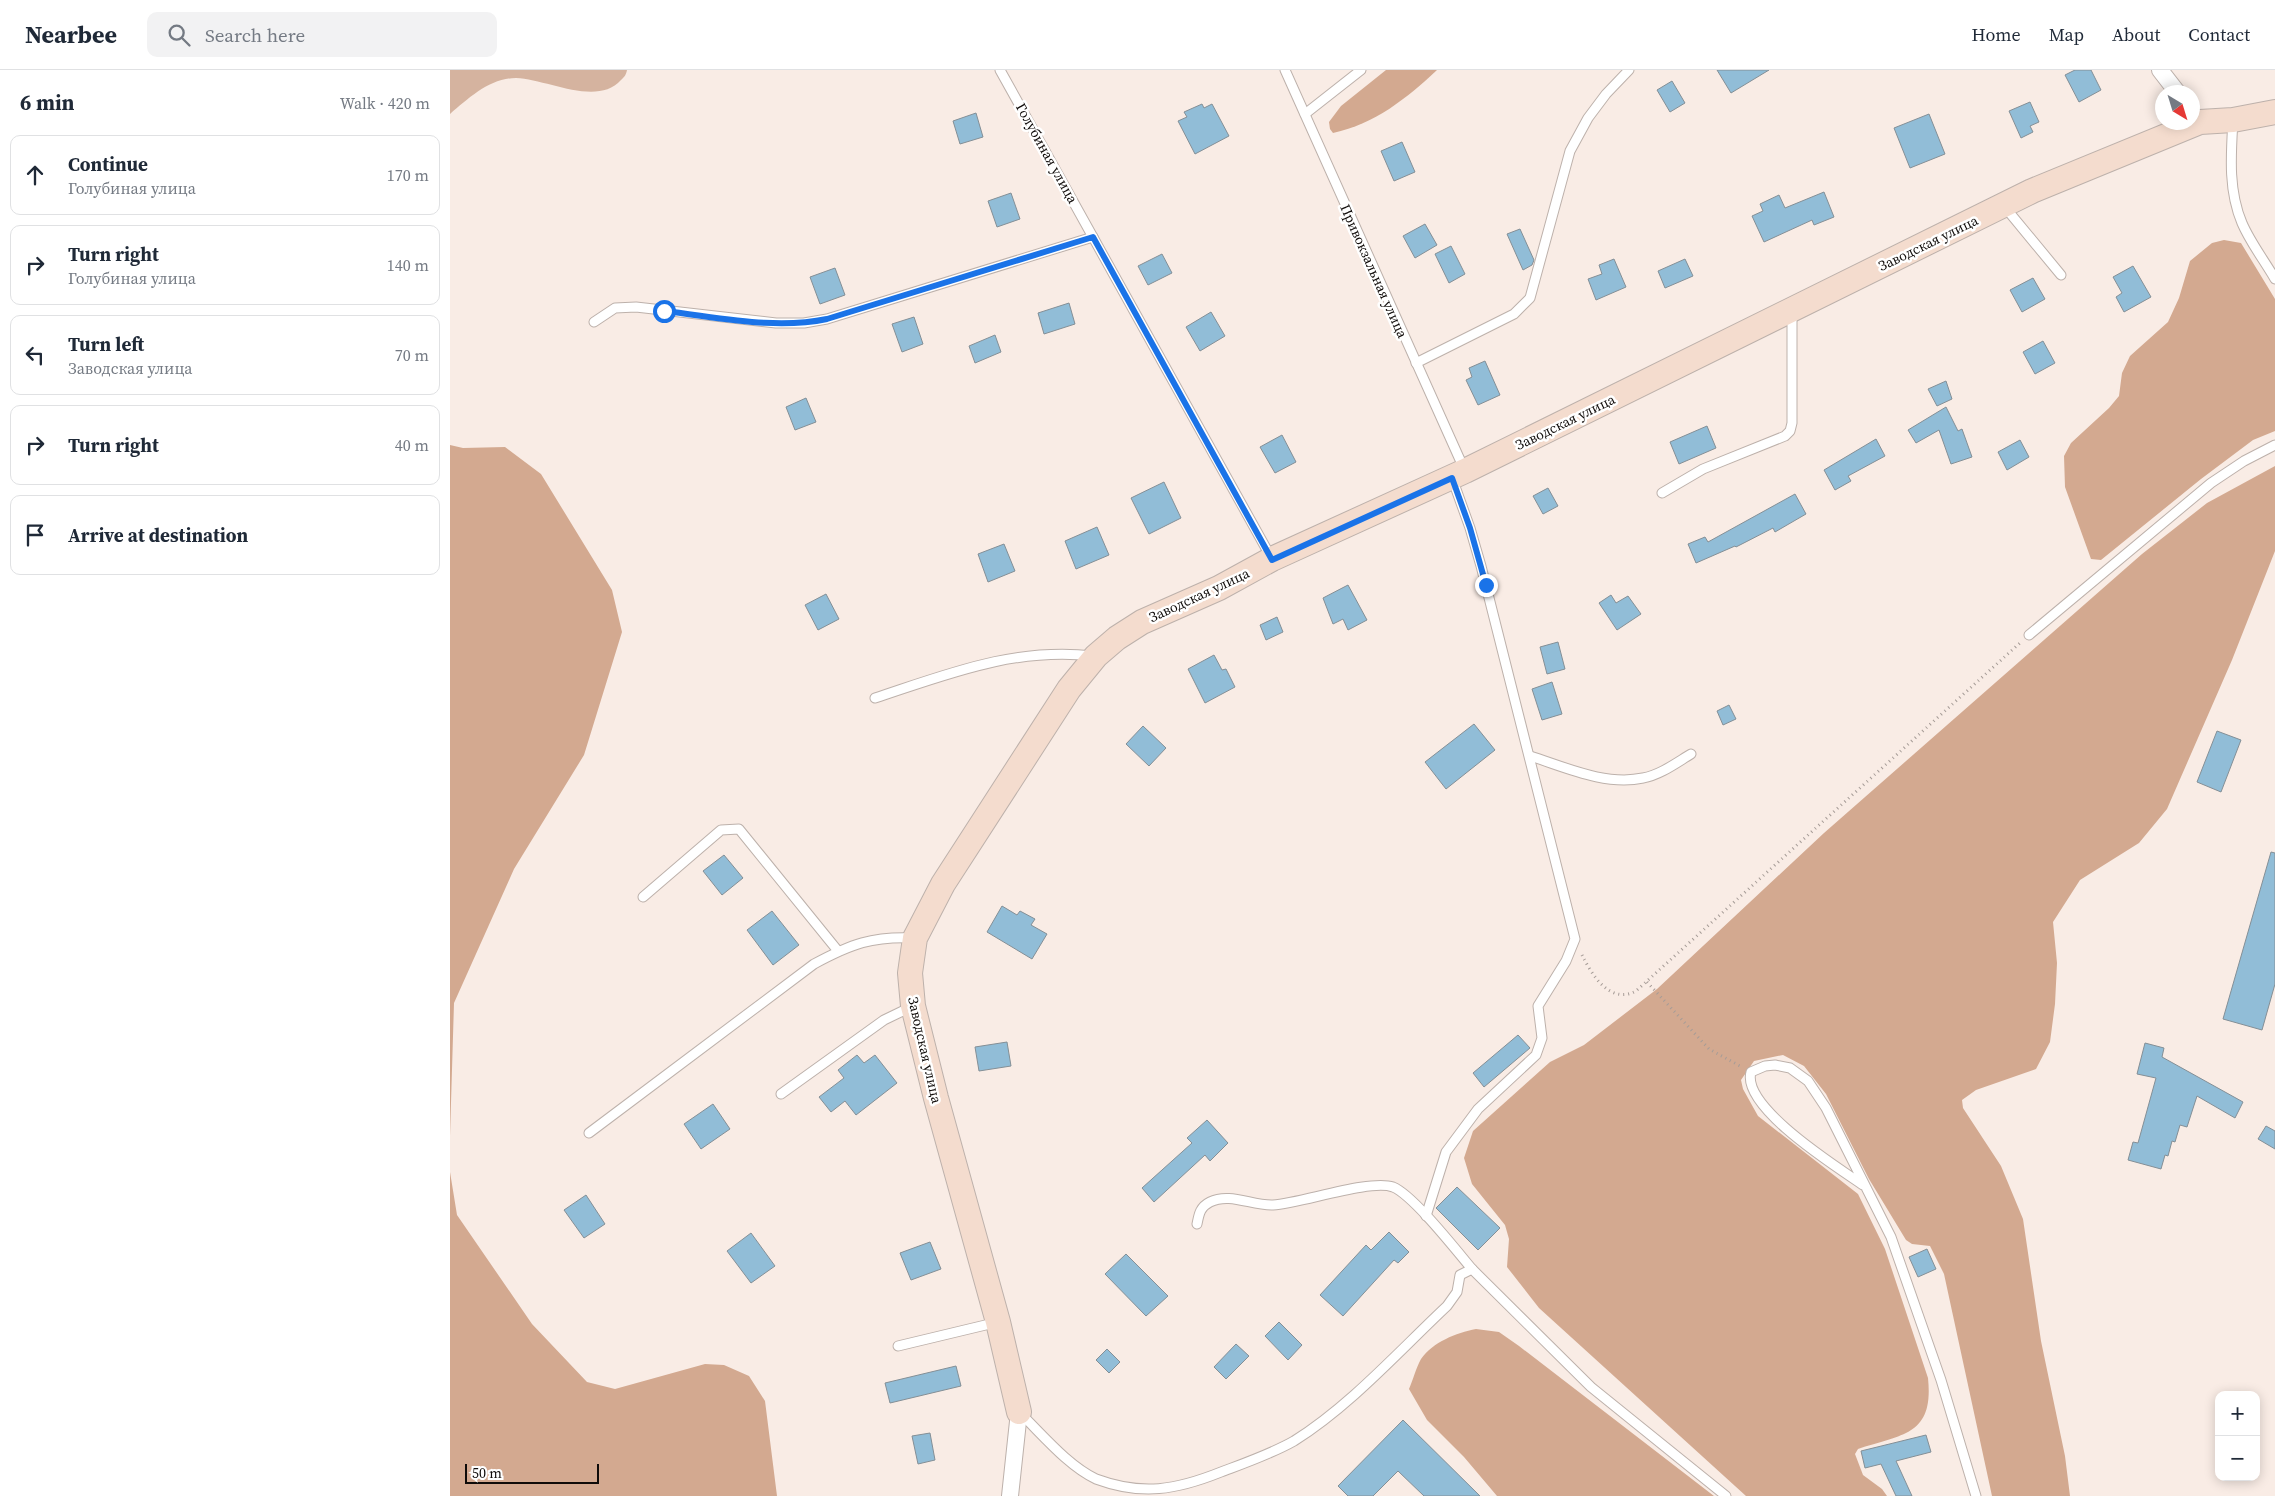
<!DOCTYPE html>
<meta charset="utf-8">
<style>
:root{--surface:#fff;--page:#f2f2f3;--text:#1f2937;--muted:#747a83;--line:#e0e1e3}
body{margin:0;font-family:"Source Serif 4",serif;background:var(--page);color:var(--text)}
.controls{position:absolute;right:15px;bottom:15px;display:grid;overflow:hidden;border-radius:10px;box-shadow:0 2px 12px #0003}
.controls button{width:45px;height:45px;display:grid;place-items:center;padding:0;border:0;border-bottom:1px solid var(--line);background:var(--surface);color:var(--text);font:25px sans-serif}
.compass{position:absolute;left:1705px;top:15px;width:45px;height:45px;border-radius:50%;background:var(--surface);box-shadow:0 2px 12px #0003;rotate:142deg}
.scale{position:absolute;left:15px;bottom:12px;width:134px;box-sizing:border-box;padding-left:5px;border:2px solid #0f0b09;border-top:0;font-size:14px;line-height:18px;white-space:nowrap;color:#0f0b09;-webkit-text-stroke:4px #fff;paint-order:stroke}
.stop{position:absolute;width:15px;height:15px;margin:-11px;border:4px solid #1a73e8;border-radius:50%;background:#fff}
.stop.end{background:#1a73e8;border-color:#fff;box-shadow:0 1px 5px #0008}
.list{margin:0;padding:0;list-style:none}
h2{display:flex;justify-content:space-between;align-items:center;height:65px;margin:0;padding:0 20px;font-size:21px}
h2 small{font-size:16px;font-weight:400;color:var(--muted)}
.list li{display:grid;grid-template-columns:32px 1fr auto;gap:15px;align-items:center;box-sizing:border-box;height:80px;margin:0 10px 10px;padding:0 10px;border:1px solid var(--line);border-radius:10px}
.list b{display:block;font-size:19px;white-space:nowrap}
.list p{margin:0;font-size:16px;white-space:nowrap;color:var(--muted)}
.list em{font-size:16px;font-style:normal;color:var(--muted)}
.icon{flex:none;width:28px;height:28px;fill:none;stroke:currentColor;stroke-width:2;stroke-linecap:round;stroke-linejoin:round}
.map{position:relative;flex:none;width:1825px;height:1426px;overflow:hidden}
header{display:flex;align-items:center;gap:30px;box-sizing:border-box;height:70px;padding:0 25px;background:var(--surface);border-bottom:1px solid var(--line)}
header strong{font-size:24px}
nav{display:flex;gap:28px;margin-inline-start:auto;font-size:18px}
.search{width:350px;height:45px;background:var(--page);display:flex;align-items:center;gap:12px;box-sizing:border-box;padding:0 18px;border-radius:10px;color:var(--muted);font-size:19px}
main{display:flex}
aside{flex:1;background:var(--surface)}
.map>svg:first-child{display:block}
.green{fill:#d5b39f}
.forest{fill:#d3a990}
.building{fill:#91bdd7;stroke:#848f96}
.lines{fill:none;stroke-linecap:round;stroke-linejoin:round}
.lane-casing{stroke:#bdb1ab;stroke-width:11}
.street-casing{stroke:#bdb1ab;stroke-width:18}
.secondary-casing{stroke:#bdb1ab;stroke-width:26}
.path{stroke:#a69c97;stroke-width:3;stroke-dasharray:1 4;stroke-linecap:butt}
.lane{stroke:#fff;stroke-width:9}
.street{stroke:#fff;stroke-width:16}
.secondary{stroke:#f4dcce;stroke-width:24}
.route{stroke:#1a73e8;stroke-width:6}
.labels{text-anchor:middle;stroke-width:5;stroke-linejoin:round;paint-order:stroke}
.street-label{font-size:14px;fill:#0f0b09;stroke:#fff}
</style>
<header>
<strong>Nearbee</strong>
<div class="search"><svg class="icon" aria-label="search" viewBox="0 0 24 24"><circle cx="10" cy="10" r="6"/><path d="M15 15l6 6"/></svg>Search here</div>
<nav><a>Home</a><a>Map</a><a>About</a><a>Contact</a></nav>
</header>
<main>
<aside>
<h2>6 min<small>Walk · 420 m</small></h2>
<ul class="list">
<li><svg class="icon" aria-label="ahead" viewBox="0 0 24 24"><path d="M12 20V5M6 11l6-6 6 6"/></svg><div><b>Continue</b><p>Голубиная улица</p></div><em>170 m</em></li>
<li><svg class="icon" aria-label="right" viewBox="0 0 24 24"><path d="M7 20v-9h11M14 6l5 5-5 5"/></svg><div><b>Turn right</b><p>Голубиная улица</p></div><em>140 m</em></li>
<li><svg class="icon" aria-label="left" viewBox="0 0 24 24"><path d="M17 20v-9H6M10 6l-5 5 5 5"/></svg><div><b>Turn left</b><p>Заводская улица</p></div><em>70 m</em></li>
<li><svg class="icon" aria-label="right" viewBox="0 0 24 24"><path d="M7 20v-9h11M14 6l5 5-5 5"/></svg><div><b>Turn right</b></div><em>40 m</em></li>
<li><svg class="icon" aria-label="arrive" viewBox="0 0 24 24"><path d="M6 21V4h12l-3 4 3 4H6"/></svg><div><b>Arrive at destination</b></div></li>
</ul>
</aside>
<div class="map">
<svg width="1825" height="1426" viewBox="0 0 1825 1426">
<rect width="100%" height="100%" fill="#f9ece5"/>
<path class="green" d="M0,0h177c-1,5 -2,6 -6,10 -24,27 -74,-1 -105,-2 -26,0 -47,20 -66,36z"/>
<g class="forest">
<path d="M936,0h51c-30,28 -62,54 -104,63l-3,-4 -1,-7 12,-16z"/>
<polygon points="1774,170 1791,173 1825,229 1825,361 1803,370 1751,409 1651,490 1641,489 1615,417 1614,386 1621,373 1659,338 1669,326 1672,303 1680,286 1718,252 1729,228 1740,191 1762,173"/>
<polygon points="0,375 13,378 55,377 91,404 162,520 172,562 134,685 64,799 4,933 0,1066"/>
<path d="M1825,396v85l-43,109 -65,149 -28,34 -59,37 -27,42 4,41 -2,41 -5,38 -14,27 -60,21 -14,10 1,8 38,58 22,53 18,122 24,115 5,40h-78l-48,-222 -14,-28 -18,-2 -6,-4 -37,-61 -43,-85 -22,-28 -21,-11 -29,6 -13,19 2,9 15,27 100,78 27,55 43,129c6,58 -26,56 -70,71l-3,5 8,21 19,14 5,7h-141l-207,-188 -32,-41 2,-28 -4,-14 -33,-41 -8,-26 9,-27 77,-69 34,-17 73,-56 167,-156 318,-279 65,-51z"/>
<polygon points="0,1102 7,1145 82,1254 137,1312 165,1319 255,1294 274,1295 299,1306 315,1331 327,1426 0,1426"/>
<path d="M1026,1259l23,3 20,14 195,150h-217l-33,-39 -37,-37 -18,-31c4,-9 7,-21 12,-30 12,-17 35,-26 55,-30z"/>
</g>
<g class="building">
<polygon points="1267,0 1319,0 1281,23"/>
<polygon points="1625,0 1641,0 1651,20 1629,32 1615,5"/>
<polygon points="1222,11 1235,33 1220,42 1207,20"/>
<polygon points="1580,32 1589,52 1580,56 1583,62 1571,68 1559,41"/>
<polygon points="752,34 754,38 762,34 779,66 745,84 728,51 737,47 734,42"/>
<polygon points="526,43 533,67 510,74 503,51"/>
<polygon points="1479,44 1495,84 1460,98 1444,58"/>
<polygon points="952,72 965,102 944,111 931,81"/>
<polygon points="1374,122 1384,147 1364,155 1362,150 1314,172 1302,146 1313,141 1310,134 1329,125 1335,138"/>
<polygon points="561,123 570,149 547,157 538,131"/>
<polygon points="975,154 987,175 965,188 953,166"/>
<polygon points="1070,159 1084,190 1082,195 1073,200 1057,164"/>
<polygon points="1001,176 1015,204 999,213 985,184"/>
<polygon points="712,184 722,203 698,215 688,196"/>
<polygon points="1164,189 1176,217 1146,230 1138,209 1152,204 1149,195"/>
<polygon points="1235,189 1243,206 1215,218 1208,201"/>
<polygon points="1683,196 1701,227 1674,242 1666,227 1672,223 1663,207"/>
<polygon points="385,198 395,225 370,234 360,207"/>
<polygon points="1583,208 1595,229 1572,242 1560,220"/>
<polygon points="619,233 625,254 594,264 588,243"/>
<polygon points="761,242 775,266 750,281 736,257"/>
<polygon points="464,247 473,274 452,282 442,254"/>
<polygon points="545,265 551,282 525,293 519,276"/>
<polygon points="1593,271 1605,293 1585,304 1573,282"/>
<polygon points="1035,291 1050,325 1028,335 1016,310 1022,307 1019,298"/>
<polygon points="1496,311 1502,329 1487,336 1478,319"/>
<polygon points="356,328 366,352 345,360 336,337"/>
<polygon points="1496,337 1508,361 1512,359 1522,387 1501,394 1489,360 1466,373 1458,360"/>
<polygon points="1257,356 1266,378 1229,394 1220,372"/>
<polygon points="832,365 846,392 825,403 810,377"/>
<polygon points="1426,369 1435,386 1398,406 1401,411 1385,420 1374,400"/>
<polygon points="1570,370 1579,387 1557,400 1548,382"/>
<polygon points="714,412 731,448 699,464 681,428"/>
<polygon points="1098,418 1108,436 1093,444 1083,426"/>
<polygon points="1345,424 1356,444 1325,462 1323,458 1286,477 1285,476 1246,493 1238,474 1255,467 1258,472"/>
<polygon points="647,457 659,485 626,499 615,471"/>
<polygon points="554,474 565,501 538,512 528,484"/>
<polygon points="898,515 917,550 898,560 893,549 883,554 873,528"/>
<polygon points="376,524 389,549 368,560 355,535"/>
<polygon points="1161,525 1166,533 1178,526 1191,544 1167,560 1149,533"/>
<polygon points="827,547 833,562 816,570 810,555"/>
<polygon points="1108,572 1115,599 1097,604 1090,577"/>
<polygon points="764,585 772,600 776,599 785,617 755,633 738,599"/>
<polygon points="1102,612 1112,644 1092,650 1082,619"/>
<polygon points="1279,635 1286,649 1273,655 1267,641"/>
<polygon points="1024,654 1045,680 996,719 975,692"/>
<polygon points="693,656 716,678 699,696 676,674"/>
<polygon points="1767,661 1791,670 1771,722 1747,712"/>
<polygon points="1821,782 1825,783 1825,914 1812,960 1773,949"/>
<polygon points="274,785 293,808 272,825 253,801"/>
<polygon points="552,836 567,845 570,841 585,849 581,855 597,864 582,889 537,862"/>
<polygon points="322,841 349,875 323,895 297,860"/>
<polygon points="1068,965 1080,978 1034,1017 1023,1003"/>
<polygon points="557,972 561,996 529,1001 525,977"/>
<polygon points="1695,973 1714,978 1712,987 1793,1032 1785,1048 1747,1026 1737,1057 1730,1055 1725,1072 1722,1071 1718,1086 1715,1085 1711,1099 1678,1090 1683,1072 1688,1073 1706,1008 1687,1004"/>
<polygon points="407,985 414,993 425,985 447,1013 406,1045 395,1031 381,1042 369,1027 394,1008 388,1000"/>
<polygon points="263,1034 280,1059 251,1079 234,1054"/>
<polygon points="757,1050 778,1073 760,1091 755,1085 704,1132 692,1118 742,1073 737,1068"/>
<polygon points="1816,1056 1825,1061 1825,1079 1808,1069"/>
<polygon points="1007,1117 1050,1158 1028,1180 986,1138"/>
<polygon points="136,1125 155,1154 134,1168 114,1140"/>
<polygon points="939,1162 959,1182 948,1193 944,1190 893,1246 870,1225 916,1175 921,1180"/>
<polygon points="301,1163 325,1196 301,1213 277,1181"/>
<polygon points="480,1172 491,1199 461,1210 450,1183"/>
<polygon points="1477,1179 1486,1199 1468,1207 1459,1187"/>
<polygon points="676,1184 718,1226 696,1246 655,1204"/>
<polygon points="829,1252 852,1275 838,1290 815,1266"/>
<polygon points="786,1274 799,1286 776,1309 764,1297"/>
<polygon points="657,1279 670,1292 659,1303 646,1290"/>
<polygon points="506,1296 511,1316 440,1333 435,1313"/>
<polygon points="953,1350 1030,1426 974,1426 948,1401 923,1426 898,1426 888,1416"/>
<polygon points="480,1363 485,1390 468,1394 462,1366"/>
<polygon points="1476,1365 1481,1382 1446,1391 1462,1426 1446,1426 1431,1394 1415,1398 1411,1381"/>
</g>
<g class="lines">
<g class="lane-casing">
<g id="lane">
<polyline points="550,0 822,489"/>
<polyline points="835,0 1015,401"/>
<polyline points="855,44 911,0"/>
<path d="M1783,50c-2,34 -5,70 9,103 8,19 22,37 33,56"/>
<polyline points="1554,136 1611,205"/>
<polyline points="144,252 165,238 186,237 326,253 354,253 377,249 643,167"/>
<polyline points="966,293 1064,244 1080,228 1120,81 1138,48 1156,24 1179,0"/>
<polyline points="1212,423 1253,399 1335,366 1340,361 1342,353 1342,242"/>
<polyline points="1579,565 1761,413 1794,391 1825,375"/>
<path d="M425,628c73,-24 139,-51 218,-42"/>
<path d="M1080,686c35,11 75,30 113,22 17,-3 33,-15 48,-24"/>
<polyline points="193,827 271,760 289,759 388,881"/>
<polyline points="331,1024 434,950 463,936"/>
<path d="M139,1063l225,-169c37,-20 58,-28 101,-26"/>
<path d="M1413,1115c-26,-18 -122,-78 -112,-113l14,-6 10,-1 15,3 18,13 18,27 65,129 50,143 35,116"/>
<polyline points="976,1146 996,1082 1028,1039 1086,985 1092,968 1088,936 1116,891 1125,869 1031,496 1020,458 1002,408"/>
<path d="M747,1154c2,-10 3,-17 13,-22 20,-10 42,4 63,3 29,-2 97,-26 120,-18 20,8 63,63 79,82"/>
<polyline points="448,1276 548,1252"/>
<path d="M569,1342c23,22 48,53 77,67 46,17 80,11 125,-7 24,-9 50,-18 73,-31 56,-35 105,-90 153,-135l10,-14 3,-17 12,-6 119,118 135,109"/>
</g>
</g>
<g class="street-casing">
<g id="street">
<polyline points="1710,0 1727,22"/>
<polyline points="560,1426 569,1342"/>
</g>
</g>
<g class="secondary-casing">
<polyline id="secondary" points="569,1342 548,1252 486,1028 463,936 460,903 465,868 493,814 619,619 646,586 667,568 692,552 769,518 822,489 1015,401 1582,121 1750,52 1783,50 1825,42"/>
</g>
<g class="path">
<path d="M1132,885c10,20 28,50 54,36l385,-349"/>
<polyline points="1197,912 1259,979 1290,996"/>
</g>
<use href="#lane" class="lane"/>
<use href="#street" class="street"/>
<use href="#secondary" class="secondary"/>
</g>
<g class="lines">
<path class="route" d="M214,241c54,6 110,19 163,8l266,-82 179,323 180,-82 18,50 16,57"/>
</g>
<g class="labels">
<g class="street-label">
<text transform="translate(597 83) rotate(61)" y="5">Голубиная улица</text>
<text transform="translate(1478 173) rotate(-26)" y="5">Заводская улица</text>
<text transform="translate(924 201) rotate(66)" y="5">Привокзальная улица</text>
<text transform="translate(1115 352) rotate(-26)" y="5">Заводская улица</text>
<text transform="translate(749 525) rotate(-25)" y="5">Заводская улица</text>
<text transform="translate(475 980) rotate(77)" y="5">Заводская улица</text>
</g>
</g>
</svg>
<div class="controls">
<button>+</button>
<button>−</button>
</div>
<svg class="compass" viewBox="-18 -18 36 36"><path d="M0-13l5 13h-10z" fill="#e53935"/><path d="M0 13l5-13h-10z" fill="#747a83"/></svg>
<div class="scale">50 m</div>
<div class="stop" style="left:214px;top:241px"></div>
<div class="stop end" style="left:1036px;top:515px"></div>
</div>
</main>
